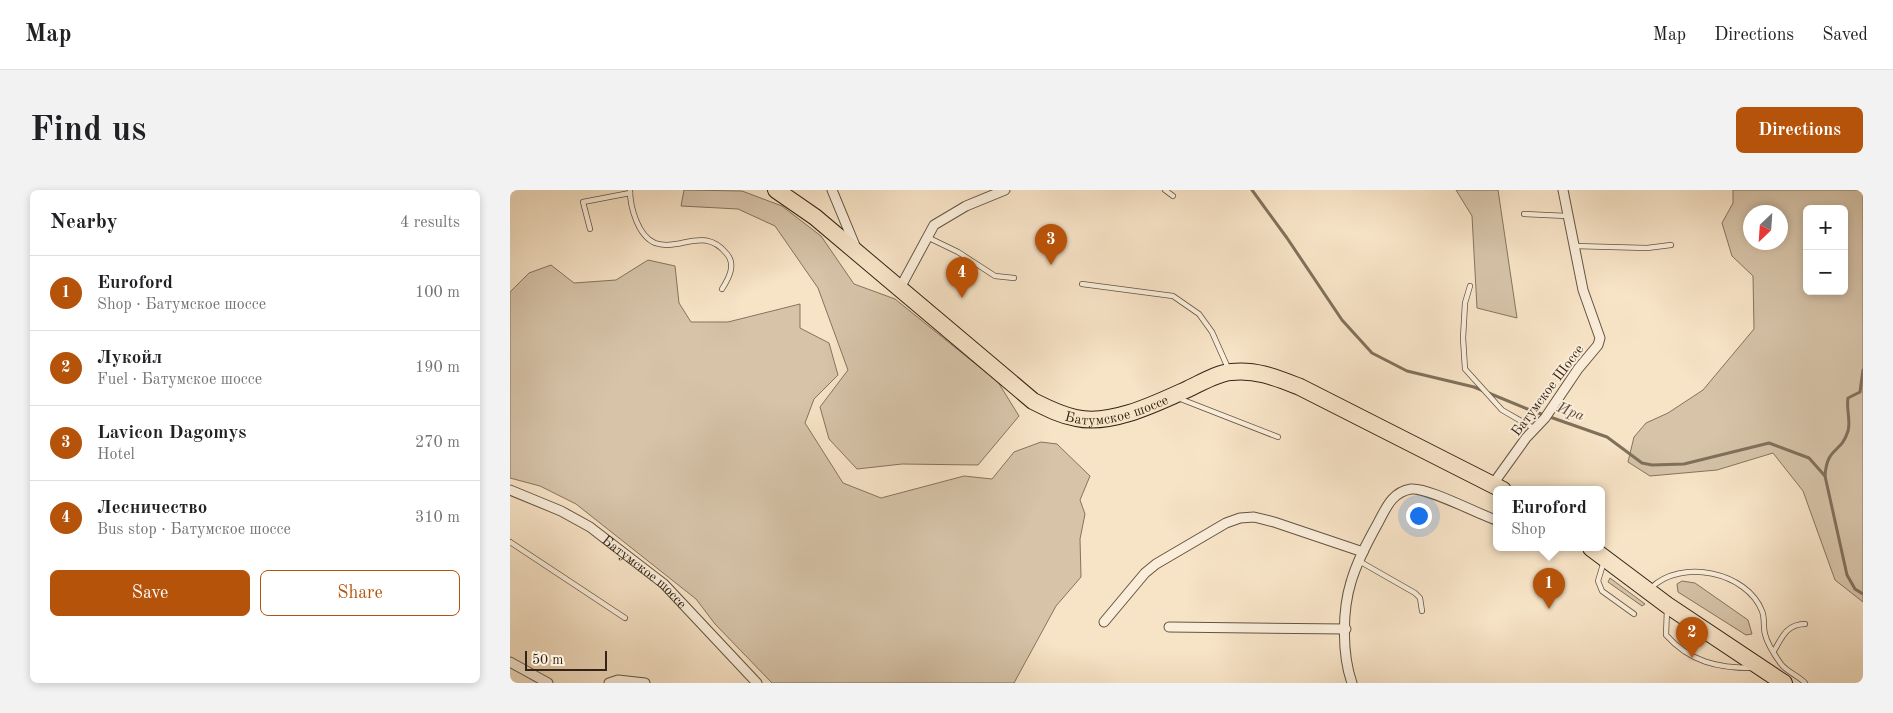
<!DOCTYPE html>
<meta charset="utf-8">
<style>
:root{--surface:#fff;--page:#f2f2f2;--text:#202124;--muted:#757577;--line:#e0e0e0;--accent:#b45309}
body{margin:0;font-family:"Old Standard TT",serif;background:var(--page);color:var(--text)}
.controls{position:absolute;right:15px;top:15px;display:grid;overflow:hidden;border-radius:8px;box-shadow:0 2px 8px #0003}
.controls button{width:45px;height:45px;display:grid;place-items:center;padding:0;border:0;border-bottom:1px solid var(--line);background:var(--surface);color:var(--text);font:25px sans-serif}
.compass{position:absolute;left:1233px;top:15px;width:45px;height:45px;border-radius:50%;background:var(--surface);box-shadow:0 2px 8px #0003;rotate:205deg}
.scale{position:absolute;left:15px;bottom:12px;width:82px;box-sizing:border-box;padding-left:5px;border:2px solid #332415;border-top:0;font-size:14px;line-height:18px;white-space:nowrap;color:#332415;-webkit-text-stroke:4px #faedda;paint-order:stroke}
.you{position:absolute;left:908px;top:325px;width:18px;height:18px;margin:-12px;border:4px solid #fff;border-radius:50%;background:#1a73e8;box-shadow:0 0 0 8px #1a73e833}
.badge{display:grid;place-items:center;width:32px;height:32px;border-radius:50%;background:var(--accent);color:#fff;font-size:16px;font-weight:700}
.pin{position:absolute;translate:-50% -41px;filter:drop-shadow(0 1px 2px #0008)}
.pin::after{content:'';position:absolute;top:26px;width:18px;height:15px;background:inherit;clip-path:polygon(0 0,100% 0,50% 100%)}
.popup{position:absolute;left:983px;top:296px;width:112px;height:65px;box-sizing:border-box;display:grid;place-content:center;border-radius:8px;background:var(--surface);filter:drop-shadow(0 1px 4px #0005);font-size:16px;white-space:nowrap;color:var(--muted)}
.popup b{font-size:19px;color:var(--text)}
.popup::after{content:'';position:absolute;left:50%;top:100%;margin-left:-10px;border:10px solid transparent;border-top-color:var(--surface)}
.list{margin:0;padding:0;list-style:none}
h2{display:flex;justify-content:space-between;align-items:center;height:65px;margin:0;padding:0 20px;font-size:21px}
h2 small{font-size:16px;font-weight:400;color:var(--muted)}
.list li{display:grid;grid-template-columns:32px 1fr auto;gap:15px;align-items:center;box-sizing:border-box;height:75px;padding:0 20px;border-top:1px solid var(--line)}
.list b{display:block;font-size:19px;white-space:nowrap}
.list p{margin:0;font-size:16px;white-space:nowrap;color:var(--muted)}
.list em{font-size:16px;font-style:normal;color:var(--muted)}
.actions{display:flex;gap:10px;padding:15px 20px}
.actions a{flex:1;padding:11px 0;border:1px solid var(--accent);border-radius:8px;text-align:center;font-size:18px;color:var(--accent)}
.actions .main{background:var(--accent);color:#fff}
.map{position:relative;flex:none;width:1353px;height:493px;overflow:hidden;border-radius:8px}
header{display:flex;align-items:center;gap:30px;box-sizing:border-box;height:70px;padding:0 25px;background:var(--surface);border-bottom:1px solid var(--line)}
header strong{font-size:24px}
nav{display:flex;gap:28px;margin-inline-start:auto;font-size:18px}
.intro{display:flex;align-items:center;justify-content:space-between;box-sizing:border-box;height:120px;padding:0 30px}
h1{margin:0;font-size:35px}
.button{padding:12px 22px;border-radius:8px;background:var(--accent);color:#fff;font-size:18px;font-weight:700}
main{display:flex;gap:30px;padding:0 30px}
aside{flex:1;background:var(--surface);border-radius:8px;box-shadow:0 2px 8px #0003}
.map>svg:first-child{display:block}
.green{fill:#d6c3a8;stroke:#84745e;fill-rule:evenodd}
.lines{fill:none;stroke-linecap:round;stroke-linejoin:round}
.stream{stroke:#80705b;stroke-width:3}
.lane-casing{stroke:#645441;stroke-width:6}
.street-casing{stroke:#645441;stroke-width:11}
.highway-casing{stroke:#332415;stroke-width:18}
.lane{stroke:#faedda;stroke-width:4.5}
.street{stroke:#faedda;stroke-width:9}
.highway{stroke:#f7e3c6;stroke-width:16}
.labels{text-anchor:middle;stroke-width:4;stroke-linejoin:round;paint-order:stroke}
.street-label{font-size:14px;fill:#332415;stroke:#faedda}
.water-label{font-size:15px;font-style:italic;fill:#60503e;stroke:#faedda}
</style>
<header>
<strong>Map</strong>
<nav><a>Map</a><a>Directions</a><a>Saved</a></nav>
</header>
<div class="intro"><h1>Find us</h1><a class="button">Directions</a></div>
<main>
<aside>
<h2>Nearby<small>4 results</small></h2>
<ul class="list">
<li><span class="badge">1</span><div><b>Euroford</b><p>Shop · Батумское шоссе</p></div><em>100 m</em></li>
<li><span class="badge">2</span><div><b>Лукойл</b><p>Fuel · Батумское шоссе</p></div><em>190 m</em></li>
<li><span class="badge">3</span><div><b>Lavicon Dagomys</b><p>Hotel</p></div><em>270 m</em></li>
<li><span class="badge">4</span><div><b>Лесничество</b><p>Bus stop · Батумское шоссе</p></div><em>310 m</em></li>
</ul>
<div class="actions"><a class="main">Save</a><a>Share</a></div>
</aside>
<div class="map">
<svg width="1353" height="493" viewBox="0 0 1353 493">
<rect width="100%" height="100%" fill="#f7e3c6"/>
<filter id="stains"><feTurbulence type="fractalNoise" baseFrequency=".004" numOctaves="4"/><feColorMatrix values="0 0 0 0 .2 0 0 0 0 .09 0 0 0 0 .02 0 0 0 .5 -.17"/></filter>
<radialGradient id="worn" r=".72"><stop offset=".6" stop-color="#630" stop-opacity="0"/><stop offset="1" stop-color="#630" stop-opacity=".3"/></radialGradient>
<g class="green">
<polygon points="174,0 232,1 272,16 311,46 344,94 385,109 488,192 509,226 468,275 392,274 347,279 319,249 310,217 338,180 308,98 265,36 228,19 171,16"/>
<polygon points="946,0 988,0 1007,128 967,118 962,26"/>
<path d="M1223,0h130v412l-28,-22 -32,-89 -30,-38 -56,17 -67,6 -22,-14 6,-25 12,-14 22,-10 35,-23 51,-61 -1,-53 -21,-20 -10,-33 11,-20zM1297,19h37v82h-37zM1240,22h30v30h-30z"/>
<polygon points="138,70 165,76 169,113 181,132 218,132 290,114 290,138 319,153 328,185 304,209 295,233 333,293 371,308 454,286 482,289 504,262 531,252 547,254 580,286 570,310 575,324 570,349 571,387 546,416 504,493 262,493 205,434 186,409 66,314 30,296 0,288 0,102 19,83 41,75 64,93 106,90"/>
<polygon points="1100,388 1135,414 1132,416 1098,392"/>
<polygon points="1172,391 1185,393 1238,430 1242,444 1236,445 1168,402 1167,394"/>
</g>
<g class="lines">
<g class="stream">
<polyline points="742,0 777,48 832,130 862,163 897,181 964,197 1020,220 1097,247 1132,273 1142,275 1174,274 1259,253 1299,268 1315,286 1337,385 1345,399 1353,404"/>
<path d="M1315,286c2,-30 16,-22 23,-45 3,-10 -2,-22 0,-33l12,-6 3,-22"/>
</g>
<g class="lane-casing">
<g id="lane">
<path d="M120,0c0,17 8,46 25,53 25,9 49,-18 72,11 9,11 2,24 -5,35"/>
<polyline points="655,0 663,6"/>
<polyline points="1014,24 1057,26"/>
<polyline points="80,39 73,12 120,3"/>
<polyline points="417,47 448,62 485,86 504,88"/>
<polyline points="1064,56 1137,58 1161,55"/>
<polyline points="572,94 663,106 689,124 702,142 718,178"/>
<polyline points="960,96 955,113 953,148 955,179 992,220 1025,239"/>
<polyline points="668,208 768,247"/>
<polyline points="0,352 115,428"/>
<polyline points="849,371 905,403 910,408 912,421"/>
<polyline points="1094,371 1088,391 1092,401 1124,424"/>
<path d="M1141,398c30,-30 96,-16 111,23 3,7 1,16 3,23 2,9 11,23 16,30 6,8 18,12 24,19"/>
<path d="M1157,419l-1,26c24,27 52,33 86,33"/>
<path d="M1264,461c8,-14 13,-27 31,-27"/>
</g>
</g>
<g class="street-casing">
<g id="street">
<polyline points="322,0 346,58"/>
<polyline points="390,98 424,35 456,16 495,0"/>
<polyline points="983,294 1016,248 1035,228 1068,179 1088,155 1090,148 1073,100 1053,0"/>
<path id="s1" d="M0,300l51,21 29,16 74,57 93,99"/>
<polyline points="594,432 635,383 646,374 716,333 730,328 744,327 764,332 853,362"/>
<polyline points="659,437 836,439"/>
<polyline points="0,472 38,493"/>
<polyline points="99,493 108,490 135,493"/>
<path d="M842,493c-10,-28 -10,-72 -1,-101 6,-21 17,-41 27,-59 8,-15 14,-31 33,-34 16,-2 67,25 85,31"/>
</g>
</g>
<g class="highway-casing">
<g id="highway">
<path id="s2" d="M266,0l39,27 218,184c14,7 27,14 43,17 35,8 81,-15 112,-29 13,-6 29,-16 43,-17 25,-3 46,6 69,15l203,103"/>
<polyline points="1081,358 1157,415 1274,493"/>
</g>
</g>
<use href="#lane" class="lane"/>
<use href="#street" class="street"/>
<use href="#highway" class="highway"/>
</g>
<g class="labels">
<g class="street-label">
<text transform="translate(1037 200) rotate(-53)" y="5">Батумское Шоссе</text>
<text dy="5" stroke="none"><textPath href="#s2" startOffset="421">Батумское шоссе</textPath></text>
<text dy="5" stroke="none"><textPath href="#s1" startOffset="159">Батумское шоссе</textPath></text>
</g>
<g class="water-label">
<text transform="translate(1061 221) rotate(21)" y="5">Ира</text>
</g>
</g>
<rect width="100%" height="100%" filter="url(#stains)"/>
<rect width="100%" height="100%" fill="url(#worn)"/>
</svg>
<div class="controls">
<button>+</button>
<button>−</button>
</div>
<svg class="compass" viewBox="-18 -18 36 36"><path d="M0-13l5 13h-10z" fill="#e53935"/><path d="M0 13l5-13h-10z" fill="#757577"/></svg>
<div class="scale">50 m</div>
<div class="you"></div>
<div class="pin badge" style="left:1039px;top:419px">1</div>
<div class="popup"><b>Euroford</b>Shop</div>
<div class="pin badge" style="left:1182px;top:468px">2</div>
<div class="pin badge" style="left:541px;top:75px">3</div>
<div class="pin badge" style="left:452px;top:108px">4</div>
</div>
</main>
